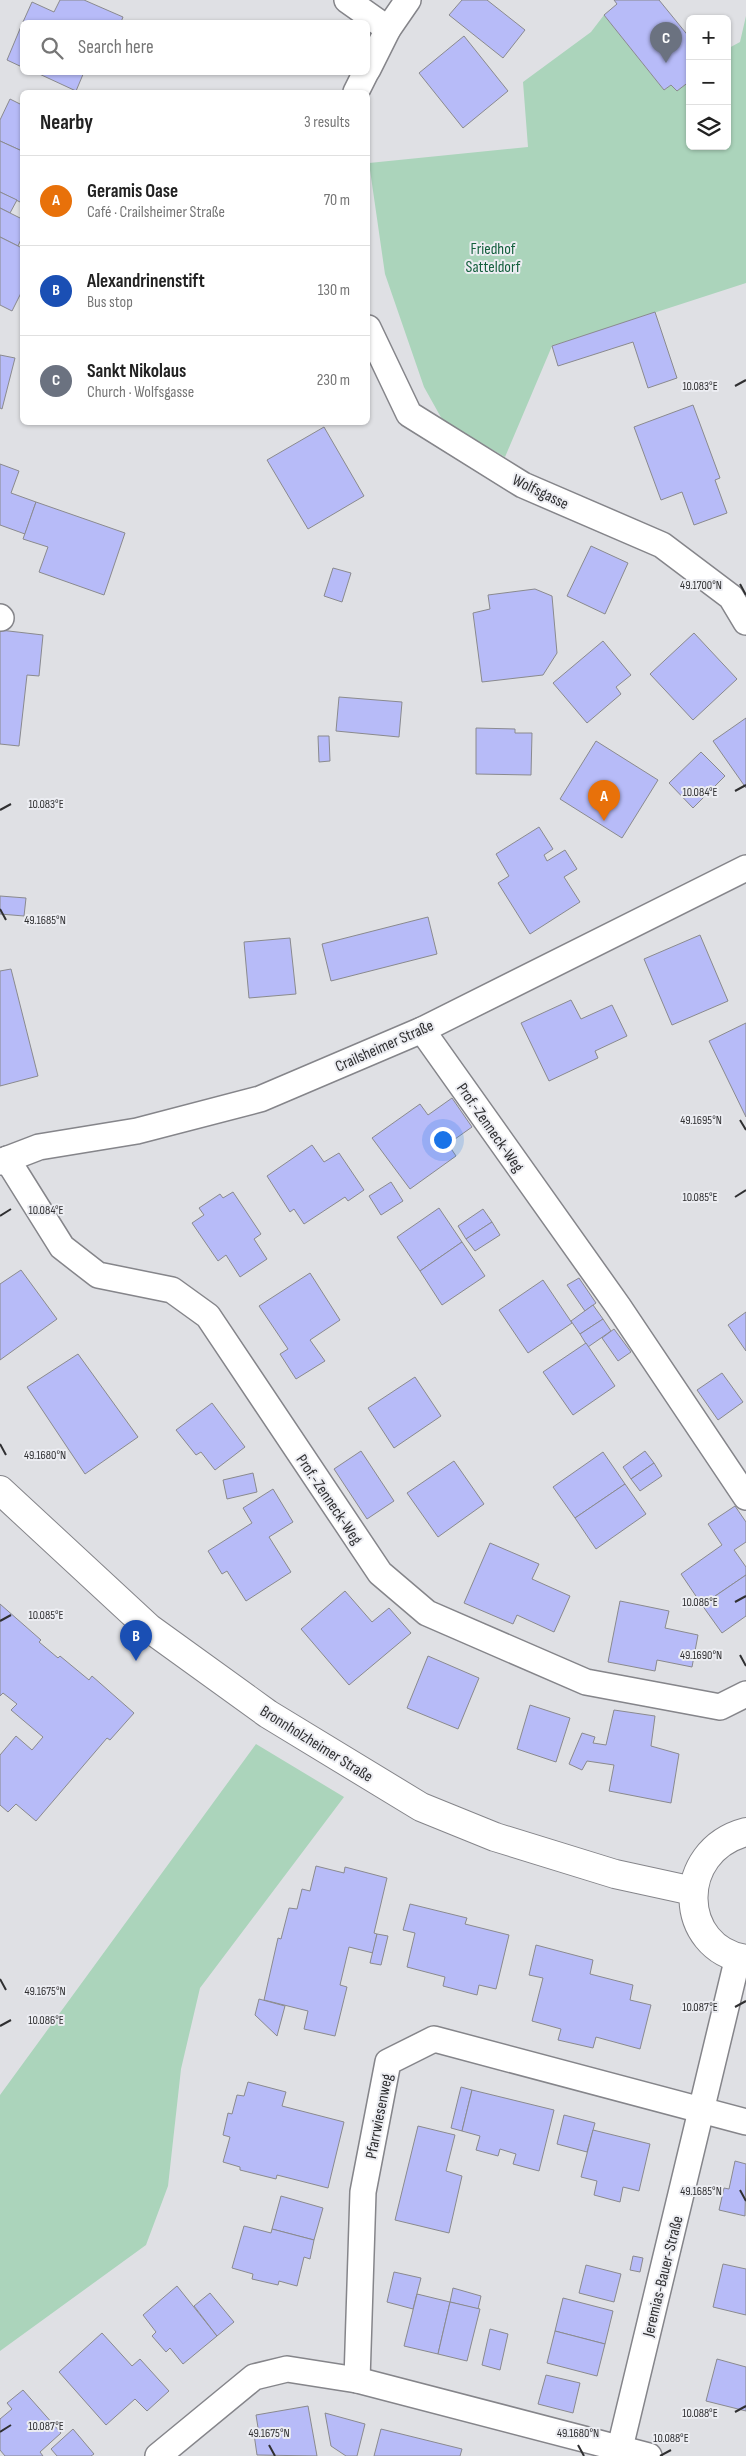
<!DOCTYPE html>
<meta charset="utf-8">
<style>
:root{--surface:#fff;--page:#f2f2f2;--text:#222;--muted:#767676;--line:#e0e0e0;--accent:#0b8043}
body{margin:0;font-family:"Sofia Sans Condensed",sans-serif;background:var(--page);color:var(--text)}
.controls{position:absolute;right:15px;top:15px;display:grid;overflow:hidden;border-radius:8px;box-shadow:0 1px 4px #0004}
.controls button{width:45px;height:45px;display:grid;place-items:center;padding:0;border:0;border-bottom:1px solid var(--line);background:var(--surface);color:var(--text);font:25px sans-serif}
.you{position:absolute;left:442px;top:1139px;width:18px;height:18px;margin:-12px;border:4px solid #fff;border-radius:50%;background:#1a73e8;box-shadow:0 0 0 8px #1a73e833}
.badge{display:grid;place-items:center;width:32px;height:32px;border-radius:50%;background:var(--accent);color:#fff;font-size:16px;font-weight:700}
.pin{position:absolute;translate:-50% -41px;filter:drop-shadow(0 1px 2px #0008)}
.pin::after{content:'';position:absolute;top:26px;width:18px;height:15px;background:inherit;clip-path:polygon(0 0,100% 0,50% 100%)}
.list{margin:0;padding:0;list-style:none}
h2{display:flex;justify-content:space-between;align-items:center;height:65px;margin:0;padding:0 20px;font-size:21px}
h2 small{font-size:16px;font-weight:400;color:var(--muted)}
.list li{display:grid;grid-template-columns:32px 1fr auto;gap:15px;align-items:center;box-sizing:border-box;height:90px;padding:0 20px;border-top:1px solid var(--line)}
.list b{display:block;font-size:19px;white-space:nowrap}
.list p{margin:0;font-size:16px;white-space:nowrap;color:var(--muted)}
.list em{font-size:16px;font-style:normal;color:var(--muted)}
.icon{flex:none;width:28px;height:28px;fill:none;stroke:currentColor;stroke-width:2;stroke-linecap:round;stroke-linejoin:round}
.map{position:relative;flex:none;width:746px;height:2456px;overflow:hidden}
.search{position:absolute;background:var(--surface);box-shadow:0 1px 4px #0004;left:20px;top:20px;width:350px;height:55px;display:flex;align-items:center;gap:12px;box-sizing:border-box;padding:0 18px;border-radius:8px;color:var(--muted);font-size:19px}
.panel{position:absolute;background:var(--surface);box-shadow:0 1px 4px #0004;left:20px;top:90px;width:350px;height:335px;border-radius:8px}
.map>svg:first-child{display:block}
.green{fill:#abd4bb}
.building{fill:#b7bbf8;stroke:#8a8a8e}
.lines{fill:none;stroke-linecap:round;stroke-linejoin:round}
.street-casing{stroke:#85858a;stroke-width:28}
.secondary-casing{stroke:#85858a;stroke-width:30}
.street{stroke:#fff;stroke-width:25}
.secondary{stroke:#fff;stroke-width:28}
.ticks{fill:none;stroke:#303032;stroke-width:2}
.labels{text-anchor:middle;stroke-width:4;stroke-linejoin:round;paint-order:stroke}
.park-label{font-size:16px;fill:#135f3c;stroke:#ecedf2}
.street-label{font-size:16px;fill:#303032;stroke:#ecedf2}
.ticks-label{font-size:12px;text-anchor:middle;fill:#303032;stroke:#ecedf2;stroke-width:4;stroke-linejoin:round;paint-order:stroke}
</style>
<div class="map">
<svg width="746" height="2456" viewBox="0 0 746 2456">
<rect width="100%" height="100%" fill="#dfe0e4"/>
<g class="green">
<polygon points="604,15 664,90 671,85 690,81 690,146 727,146 727,49 740,42 746,16 746,283 552,346 505,457 443,421 424,387 385,274 369,163 528,147 523,82 591,32"/>
<polygon points="256,1744 344,1797 200,1988 181,2069 168,2186 146,2245 0,2351 0,2095"/>
</g>
<g class="building">
<polygon points="60,0 84,0 123,17 121,22 23,22 32,2 54,12"/>
<polygon points="462,0 487,0 525,30 503,58 449,15"/>
<polygon points="614,0 659,0 690,38 690,81 677,91 671,85 664,90 604,15 617,4"/>
<polygon points="22,24 22,67 7,60"/>
<polygon points="464,36 508,91 463,128 419,73"/>
<polygon points="35,72 84,72 76,91"/>
<polygon points="10,99 22,105 22,151 0,141 0,120"/>
<polygon points="0,141 22,151 22,203 0,192"/>
<polygon points="0,192 17,200 10,213 0,208"/>
<polygon points="0,208 22,219 22,237 18,246 0,237"/>
<polygon points="0,237 22,248 22,291 12,311 0,305"/>
<polygon points="655,312 677,378 648,388 633,342 558,366 552,346"/>
<polygon points="0,355 15,358 2,409 0,408"/>
<polygon points="693,405 720,478 715,480 727,513 694,525 682,492 661,500 634,427"/>
<polygon points="324,427 364,496 308,529 267,460"/>
<polygon points="0,464 19,471 11,493 36,502 25,534 0,525"/>
<polygon points="36,502 125,533 104,595 39,572 48,547 23,539"/>
<polygon points="591,546 628,563 605,614 567,596"/>
<polygon points="333,568 351,573 342,602 324,596"/>
<polygon points="535,589 552,596 557,653 543,675 482,682 473,613 490,609 488,595"/>
<polygon points="0,630 43,635 39,676 27,675 19,746 0,744"/>
<polygon points="694,633 737,679 693,720 650,674"/>
<polygon points="603,641 631,675 616,687 621,694 587,723 553,683"/>
<polygon points="339,697 402,702 399,737 336,731"/>
<polygon points="746,718 746,788 713,741"/>
<polygon points="476,728 515,729 515,733 532,733 531,775 476,774"/>
<polygon points="318,736 329,736 330,761 319,762"/>
<polygon points="596,741 658,780 622,838 560,799"/>
<polygon points="701,752 725,776 693,808 669,783"/>
<polygon points="539,827 553,849 544,855 547,861 565,850 577,869 564,877 580,902 530,934 498,883 509,876 496,854"/>
<polygon points="0,896 26,898 24,916 0,914"/>
<polygon points="428,917 437,954 331,981 322,944"/>
<polygon points="700,935 728,1001 672,1025 644,959"/>
<polygon points="290,938 296,994 249,998 244,942"/>
<polygon points="11,969 38,1076 0,1086 0,971"/>
<polygon points="571,1000 581,1019 612,1005 627,1036 595,1051 598,1058 549,1081 521,1023"/>
<polygon points="746,1023 746,1117 709,1041"/>
<polygon points="452,1098 472,1127 448,1144 456,1156 410,1189 372,1138 420,1104 428,1115"/>
<polygon points="312,1145 324,1162 339,1153 364,1190 348,1201 345,1197 304,1224 294,1209 290,1212 267,1176"/>
<polygon points="391,1182 403,1201 381,1215 369,1196"/>
<polygon points="233,1192 261,1234 254,1239 267,1259 240,1277 226,1255 218,1261 192,1223 204,1215 199,1208 220,1194 223,1198"/>
<polygon points="439,1208 462,1242 420,1271 397,1237"/>
<polygon points="483,1209 492,1222 466,1239 458,1226"/>
<polygon points="492,1222 500,1235 475,1251 466,1239"/>
<polygon points="462,1242 485,1276 442,1305 420,1271"/>
<polygon points="21,1270 57,1319 0,1360 0,1284"/>
<polygon points="310,1273 340,1320 310,1340 325,1361 296,1379 280,1354 288,1349 259,1306"/>
<polygon points="579,1278 596,1303 585,1311 567,1285"/>
<polygon points="543,1280 572,1323 528,1353 499,1310"/>
<polygon points="593,1305 603,1319 580,1334 571,1321"/>
<polygon points="746,1312 746,1351 728,1325"/>
<polygon points="603,1319 611,1331 588,1347 580,1334"/>
<polygon points="614,1329 631,1352 618,1361 602,1338"/>
<polygon points="586,1343 615,1386 573,1415 543,1372"/>
<polygon points="78,1354 138,1437 85,1474 27,1387"/>
<polygon points="722,1373 743,1402 718,1420 697,1390"/>
<polygon points="415,1377 441,1416 394,1448 368,1408"/>
<polygon points="212,1403 245,1447 215,1470 201,1452 196,1455 176,1430"/>
<polygon points="361,1451 394,1501 367,1519 334,1469"/>
<polygon points="645,1451 654,1463 631,1479 623,1467"/>
<polygon points="603,1452 625,1484 575,1518 553,1487"/>
<polygon points="454,1461 484,1504 438,1537 407,1493"/>
<polygon points="654,1463 662,1476 640,1491 631,1479"/>
<polygon points="253,1473 257,1492 227,1499 223,1480"/>
<polygon points="625,1484 646,1514 596,1549 575,1518"/>
<polygon points="273,1489 293,1522 269,1537 291,1572 246,1601 227,1571 222,1574 208,1551 252,1523 243,1508"/>
<polygon points="735,1506 746,1522 746,1542 734,1550 746,1567 746,1575 702,1605 681,1574 722,1545 708,1524"/>
<polygon points="490,1543 539,1564 532,1579 570,1596 554,1632 517,1615 513,1624 464,1603"/>
<polygon points="746,1575 746,1616 722,1633 702,1605"/>
<polygon points="345,1591 372,1622 389,1608 411,1633 349,1685 301,1629"/>
<polygon points="620,1601 669,1611 665,1628 698,1635 692,1667 657,1660 655,1671 608,1662"/>
<polygon points="0,1604 41,1640 39,1642 58,1658 60,1656 89,1680 92,1676 134,1713 110,1740 107,1738 36,1821 16,1804 8,1812 0,1805 0,1755 16,1736 32,1750 43,1737 11,1710 17,1704 3,1693 0,1696"/>
<polygon points="428,1656 479,1678 458,1729 407,1708"/>
<polygon points="530,1705 570,1718 556,1762 517,1749"/>
<polygon points="614,1710 655,1716 651,1746 679,1754 671,1803 609,1791 614,1765 587,1761 582,1770 569,1764 582,1733 595,1737 593,1743 606,1745"/>
<polygon points="316,1866 344,1873 345,1867 387,1878 374,1933 377,1934 373,1953 349,1947 340,1985 347,1987 335,2036 304,2029 308,2011 264,2000 278,1938 281,1939 289,1908 297,1909 302,1889 310,1891"/>
<polygon points="410,1904 467,1918 465,1924 509,1935 496,1989 479,1985 477,1995 443,1986 445,1977 407,1967 415,1933 403,1930"/>
<polygon points="377,1934 388,1936 381,1965 370,1963"/>
<polygon points="536,1945 593,1960 590,1974 633,1985 630,2000 651,2005 640,2049 596,2037 593,2048 558,2040 561,2029 532,2021 543,1978 529,1975"/>
<polygon points="259,1999 285,2006 277,2036 255,2015"/>
<polygon points="248,2082 286,2092 282,2106 344,2122 328,2188 277,2175 276,2179 240,2170 240,2167 223,2162 230,2137 223,2135 228,2113 232,2114 237,2095 244,2096"/>
<polygon points="461,2087 472,2090 462,2131 451,2128"/>
<polygon points="472,2090 554,2110 539,2171 513,2164 516,2154 500,2149 498,2156 476,2150 480,2136 462,2131"/>
<polygon points="564,2115 595,2123 587,2152 557,2144"/>
<polygon points="418,2126 455,2135 446,2171 462,2176 449,2233 395,2220"/>
<polygon points="593,2130 650,2144 639,2191 623,2187 620,2202 594,2195 597,2181 581,2177"/>
<polygon points="735,2161 746,2164 745,2216 719,2210 724,2188 729,2189"/>
<polygon points="281,2196 323,2208 314,2240 272,2229"/>
<polygon points="244,2226 271,2233 272,2229 314,2240 310,2259 304,2257 297,2286 279,2281 278,2285 252,2279 253,2274 232,2268"/>
<polygon points="633,2256 643,2258 640,2272 630,2270"/>
<polygon points="723,2264 746,2269 746,2315 713,2307"/>
<polygon points="586,2265 621,2274 614,2302 579,2293"/>
<polygon points="394,2272 421,2278 413,2309 387,2302"/>
<polygon points="177,2286 217,2336 183,2364 170,2348 166,2352 152,2336 156,2332 143,2315"/>
<polygon points="453,2288 481,2296 478,2309 450,2302"/>
<polygon points="210,2293 234,2322 217,2336 194,2306"/>
<polygon points="417,2294 450,2302 438,2354 404,2346"/>
<polygon points="563,2298 613,2311 605,2344 555,2331"/>
<polygon points="450,2302 480,2309 467,2361 438,2354"/>
<polygon points="490,2329 508,2334 500,2370 482,2365"/>
<polygon points="555,2331 605,2344 597,2376 547,2363"/>
<polygon points="102,2333 132,2366 140,2359 169,2391 147,2411 135,2399 106,2425 59,2372"/>
<polygon points="717,2359 746,2367 746,2411 706,2401"/>
<polygon points="546,2375 580,2383 573,2413 538,2404"/>
<polygon points="23,2390 61,2433 40,2452 43,2456 5,2456 0,2450 0,2419 12,2409 7,2403"/>
<polygon points="308,2406 317,2456 257,2455 254,2434 259,2434 256,2415"/>
<polygon points="325,2413 365,2424 357,2456 346,2456 331,2446"/>
<polygon points="73,2429 94,2454 91,2456 57,2456 51,2449"/>
<polygon points="381,2429 462,2449 460,2456 374,2456"/>
</g>
<g class="lines">
<g class="street-casing">
<g id="street">
<polyline points="347,0 388,29"/>
<polyline points="368,69 388,29 408,0"/>
<polyline points="356,92 366,72"/>
<polyline points="368,328 409,414 523,485 662,545 731,597 746,622"/>
<polyline points="0,617 1,618"/>
<polyline points="422,1030 618,1306 746,1497"/>
<polyline points="7,1159 62,1247 98,1275 172,1290 208,1316 380,1573 427,1613 586,1682 720,1707 746,1694"/>
<polyline points="0,1162 39,1147 137,1131 260,1099 422,1030 746,868"/>
<polyline points="357,2380 363,2192 388,2062 434,2039 746,2122"/>
<polyline points="158,2456 254,2377 287,2369 357,2380 649,2456"/>
<polyline points="618,2456 738,1957"/>
</g>
</g>
<g class="secondary-casing">
<g id="secondary">
<polyline points="0,1490 149,1628 268,1714 421,1807 495,1837 615,1874 693,1891"/>
<path d="M746,1832c-72,19 -68,117 0,127"/>
</g>
</g>
<use href="#street" class="street"/>
<use href="#secondary" class="secondary"/>
</g>
<path class="ticks" d="M735,386l11,-6M740,584l6,11M735,791l11,-6M0,810l11,-6M0,909l6,11M740,1120l6,10M735,1197l11,-7M0,1216l11,-7M0,1444l6,11M735,1602l11,-6M0,1621l11,-6M740,1655l6,11M0,1979l6,11M735,2007l11,-6M0,2026l11,-6M740,2190l6,11M735,2412l11,-6M0,2432l11,-7M269,2445l6,11M578,2445l6,11M660,2456l11,-6"/>
<g class="labels">
<g class="park-label">
<text x="493" y="254">Friedhof<tspan x="493" dy="18">Satteldorf</tspan></text>
</g>
<g class="street-label">
<text transform="translate(541 491) rotate(26)" y="6">Wolfsgasse</text>
<text transform="translate(384 1045) rotate(-24)" y="6">Crailsheimer Straße</text>
<text transform="translate(491 1127) rotate(55)" y="6">Prof.-Zenneck-Weg</text>
<text transform="translate(330 1499) rotate(56)" y="6">Prof.-Zenneck-Weg</text>
<text transform="translate(317 1743) rotate(32)" y="6">Bronnholzheimer Straße</text>
<text transform="translate(378 2116) rotate(-79)" y="6">Pfarrwiesenweg</text>
<text transform="translate(662 2276) rotate(-76)" y="6">Jeremias-Bauer-Straße</text>
</g>
</g>
<g class="ticks-label">
<text x="700" y="390">10.083°E</text>
<text x="701" y="589">49.1700°N</text>
<text x="700" y="796">10.084°E</text>
<text x="46" y="808">10.083°E</text>
<text x="45" y="924">49.1685°N</text>
<text x="701" y="1124">49.1695°N</text>
<text x="700" y="1201">10.085°E</text>
<text x="46" y="1214">10.084°E</text>
<text x="45" y="1459">49.1680°N</text>
<text x="700" y="1606">10.086°E</text>
<text x="46" y="1619">10.085°E</text>
<text x="701" y="1659">49.1690°N</text>
<text x="45" y="1995">49.1675°N</text>
<text x="700" y="2011">10.087°E</text>
<text x="46" y="2024">10.086°E</text>
<text x="701" y="2195">49.1685°N</text>
<text x="700" y="2417">10.088°E</text>
<text x="46" y="2430">10.087°E</text>
<text x="269" y="2437">49.1675°N</text>
<text x="578" y="2437">49.1680°N</text>
<text x="671" y="2442">10.088°E</text>
</g>
</svg>
<div class="controls">
<button>+</button>
<button>−</button>
<button><svg class="icon" aria-label="layers" viewBox="0 0 24 24"><path d="M12 4l9 5-9 5-9-5zM3 14l9 5 9-5"/></svg></button>
</div>
<div class="you"></div>
<div class="pin badge" style="left:604px;top:821px;background:#e8710a">A</div>
<div class="pin badge" style="left:136px;top:1661px;background:#1a4fb4">B</div>
<div class="pin badge" style="left:666px;top:63px;background:#6b7280">C</div>
<div class="search"><svg class="icon" aria-label="search" viewBox="0 0 24 24"><circle cx="10" cy="10" r="6"/><path d="M15 15l6 6"/></svg>Search here</div>
<section class="panel">
<h2>Nearby<small>3 results</small></h2>
<ul class="list">
<li><span class="badge" style="background:#e8710a">A</span><div><b>Geramis Oase</b><p>Café · Crailsheimer Straße</p></div><em>70 m</em></li>
<li><span class="badge" style="background:#1a4fb4">B</span><div><b>Alexandrinenstift</b><p>Bus stop</p></div><em>130 m</em></li>
<li><span class="badge" style="background:#6b7280">C</span><div><b>Sankt Nikolaus</b><p>Church · Wolfsgasse</p></div><em>230 m</em></li>
</ul>
</section>
</div>
